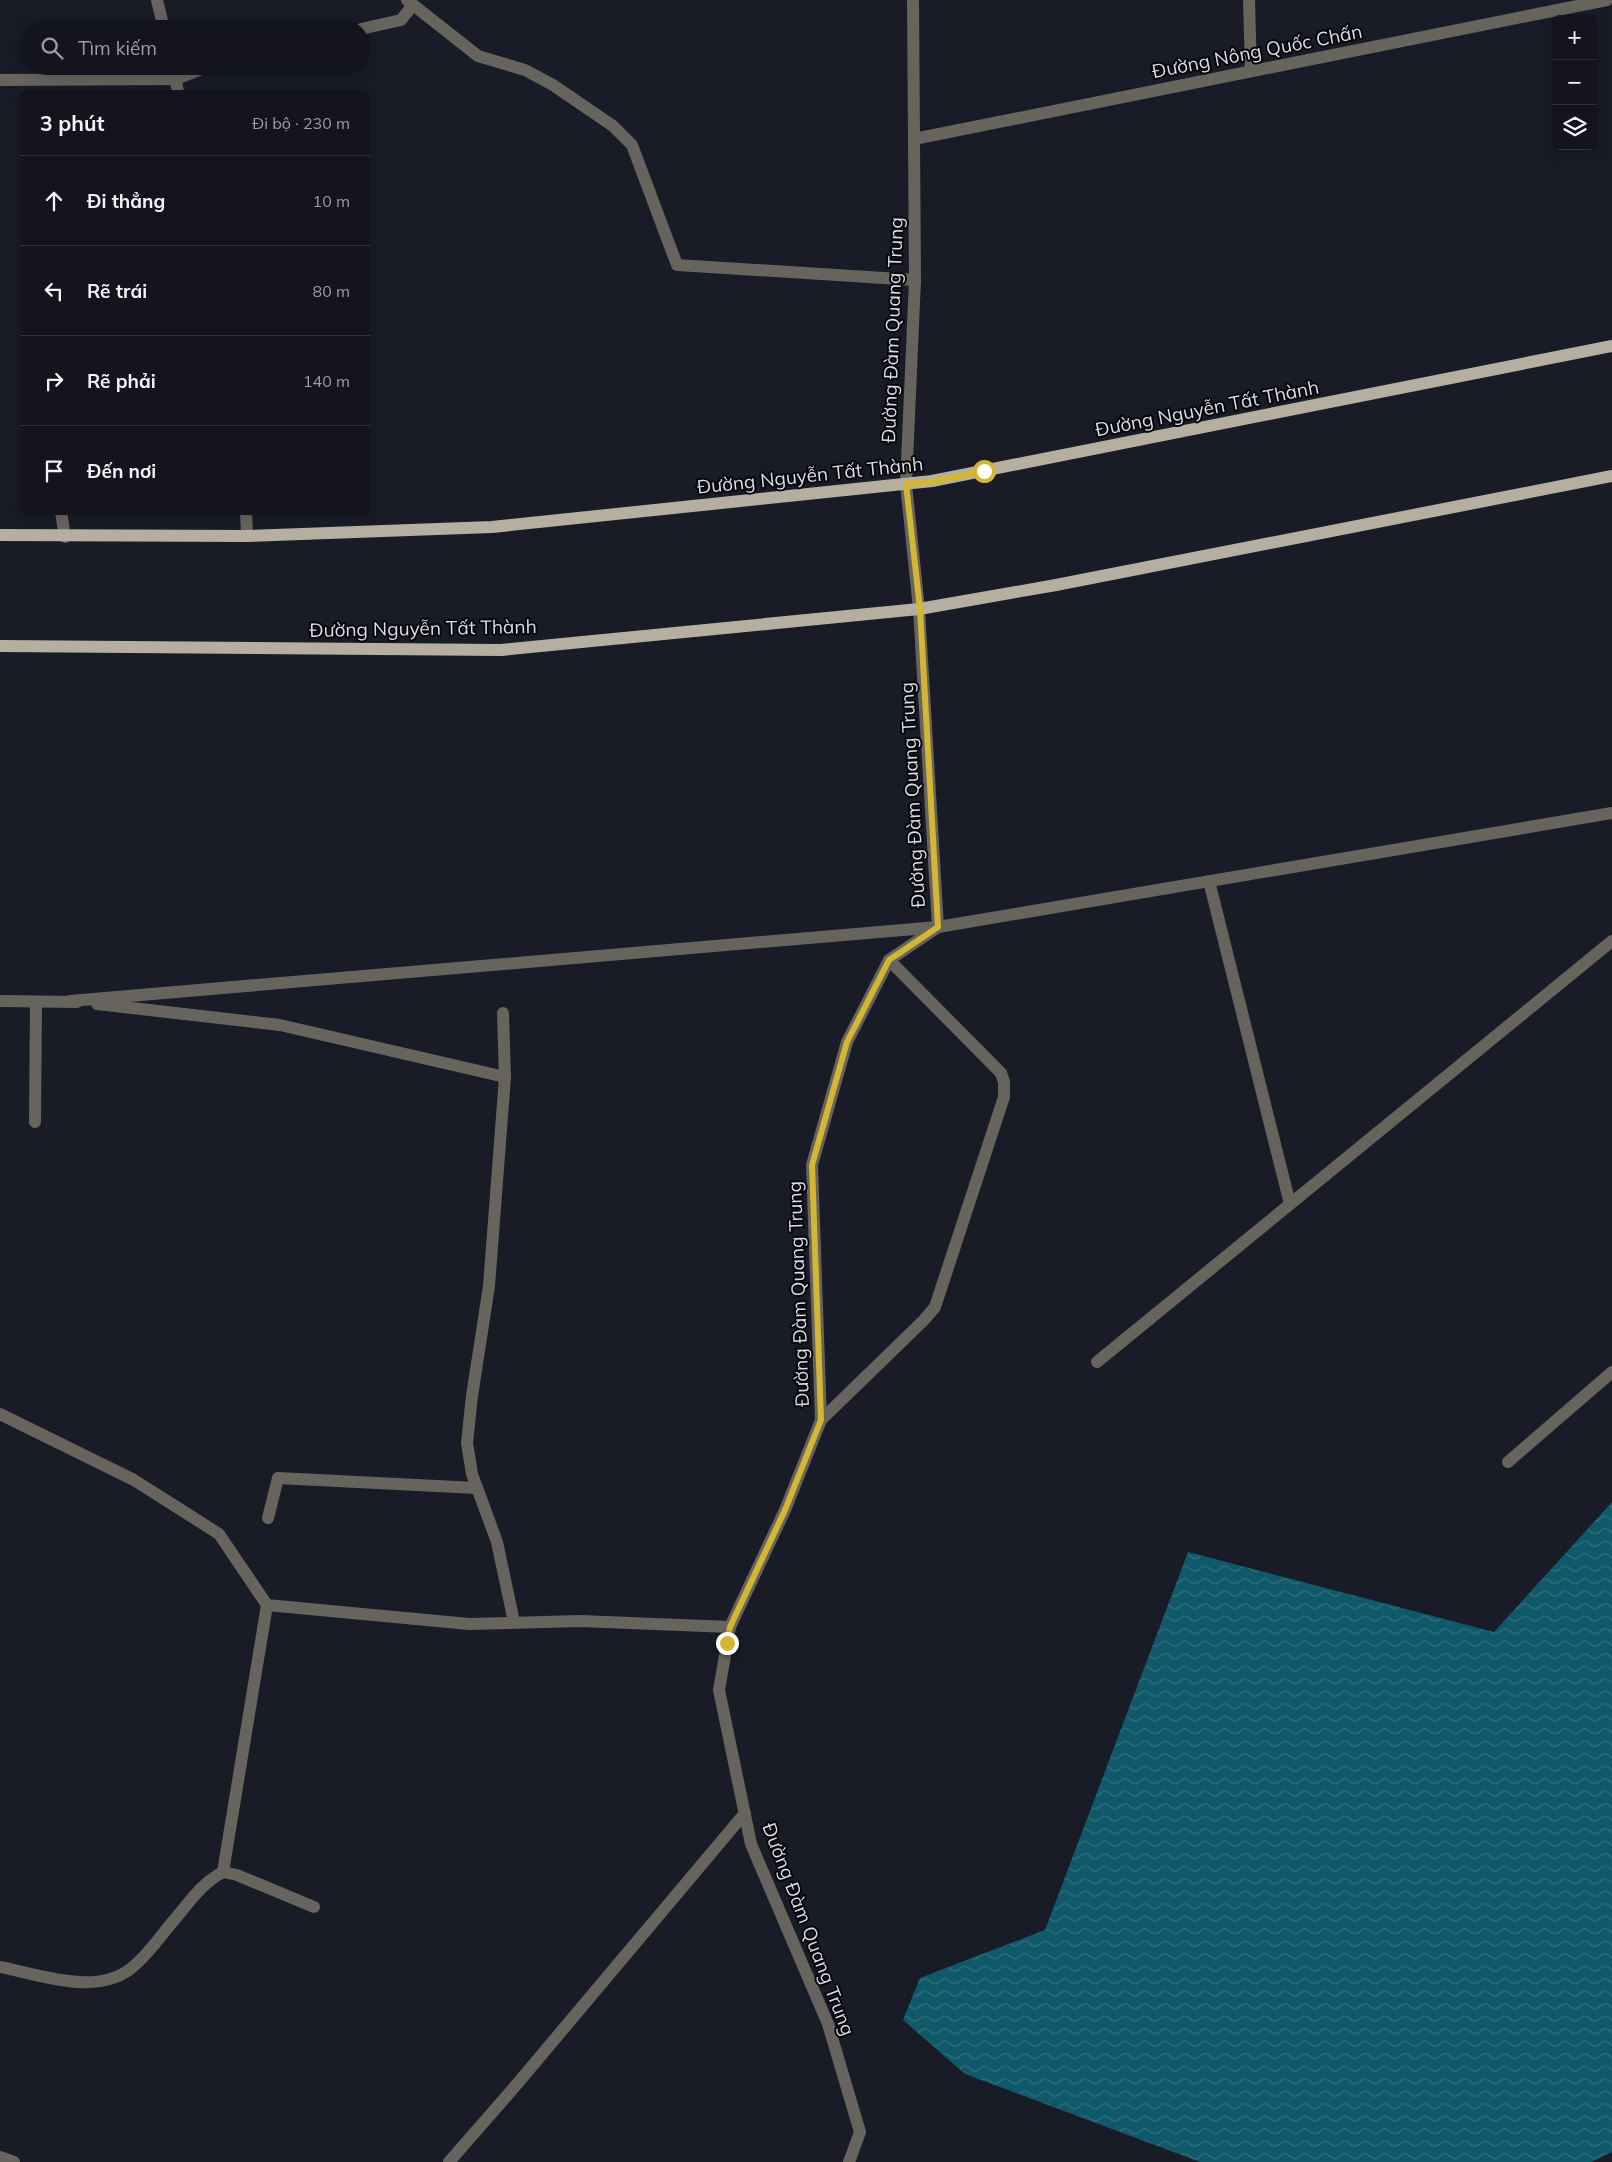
<!DOCTYPE html>
<html lang="vi">
<meta charset="utf-8">
<style>
:root{--surface:#13141d;--page:#20212a;--text:#f1f3f6;--muted:#9d9ea4;--line:#32333b}
body{margin:0;font-family:Mulish,sans-serif;background:var(--page);color:var(--text)}
.controls{position:absolute;right:15px;top:15px;display:grid;overflow:hidden;border-radius:8px;box-shadow:0 2px 12px #0003}
.controls button{width:45px;height:45px;display:grid;place-items:center;padding:0;border:0;border-bottom:1px solid var(--line);background:var(--surface);color:var(--text);font:25px sans-serif}
.stop{position:absolute;width:15px;height:15px;margin:-11px;border:4px solid #d4b635;border-radius:50%;background:#fff}
.stop.end{background:#d4b635;border-color:#fff;box-shadow:0 1px 5px #0008}
.list{margin:0;padding:0;list-style:none}
h2{display:flex;justify-content:space-between;align-items:center;height:65px;margin:0;padding:0 20px;font-size:21px}
h2 small{font-size:16px;font-weight:400;color:var(--muted)}
.list li{display:grid;grid-template-columns:32px 1fr auto;gap:15px;align-items:center;box-sizing:border-box;height:90px;padding:0 20px;border-top:1px solid var(--line)}
.list b{display:block;font-size:19px;white-space:nowrap}
.list em{font-size:16px;font-style:normal;color:var(--muted)}
.icon{flex:none;width:28px;height:28px;fill:none;stroke:currentColor;stroke-width:2;stroke-linecap:round;stroke-linejoin:round}
.map{position:relative;flex:none;width:1612px;height:2162px;overflow:hidden}
.search{position:absolute;background:var(--surface);box-shadow:0 2px 12px #0003;left:20px;top:20px;width:350px;height:55px;display:flex;align-items:center;gap:12px;box-sizing:border-box;padding:0 18px;border-radius:28px;color:var(--muted);font-size:19px}
.panel{position:absolute;background:var(--surface);box-shadow:0 2px 12px #0003;left:20px;top:90px;width:350px;height:425px;border-radius:8px}
.map>svg:first-child{display:block}
.water{fill:url(#water-waves)}
.lines{fill:none;stroke-linecap:round;stroke-linejoin:round}
.minor{stroke:#67645e;stroke-width:12}
.major{stroke:#b5aea1;stroke-width:12}
.route{stroke:#d4b635;stroke-width:6}
.labels{text-anchor:middle;stroke-width:4;stroke-linejoin:round;paint-order:stroke}
.street-label{font-size:19px;fill:#dbdde5;stroke:#06060b}
</style>
<div class="map">
<svg width="1612" height="2162" viewBox="0 0 1612 2162">
<defs>
<pattern id="water-waves" width="16" height="10" patternUnits="userSpaceOnUse" patternTransform="scale(1.25)"><rect width="16" height="10" fill="#0f596a"/><path d="M0 5q4-4 8 0t8 0" fill="none" stroke="#31707f"/></pattern>
</defs>
<rect width="100%" height="100%" fill="#191b27"/>
<polygon class="water" points="1612,1502 1612,2152 1591,2162 1200,2162 965,2074 903,2020 920,1978 1045,1930 1188,1552 1494,1632"/>
<g class="lines">
<g class="minor">
<polyline points="157,0 164,29"/>
<polyline points="407,0 478,56 525,70 553,85 613,126 632,145 677,265 915,280"/>
<polyline points="1249,0 1251,71"/>
<polyline points="361,29 401,20 413,5"/>
<polyline points="173,66 178,92"/>
<polyline points="0,80 176,79 210,66"/>
<polyline points="914,139 1607,0"/>
<polyline points="61,512 65,537"/>
<polyline points="246,512 247,536"/>
<polyline points="1209,881 1290,1204"/>
<polyline points="0,1001 77,1002"/>
<polyline points="70,1001 938,927 1612,813"/>
<polyline points="97,1004 280,1025 505,1077"/>
<polyline points="503,1013 505,1077 489,1286 472,1396 467,1443 472,1474 497,1542 514,1622"/>
<polyline points="35,1122 36,1002"/>
<polyline points="1097,1362 1612,941"/>
<polyline points="0,1414 134,1480 219,1534 267,1605 469,1624 580,1621 730,1627"/>
<polyline points="821,1420 924,1320 935,1307 1004,1097 1004,1082 1001,1073 889,960"/>
<polyline points="1508,1462 1612,1372"/>
<polyline points="268,1518 278,1478 477,1488"/>
<polyline points="223,1872 267,1605"/>
<path d="M0,1967c41,8 100,31 135,-2 15,-13 27,-31 40,-46 16,-19 26,-35 48,-47l14,3 77,32"/>
<polyline points="0,2157 14,2162"/>
<polyline points="449,2162 517,2084 745,1813"/>
<polyline points="849,2162 860,2132 828,2024 751,1844 719,1690 730,1627 785,1510 821,1420 812,1165 847,1042 889,960 938,927 919,609 906,484 915,280 913,0"/>
</g>
<g class="major">
<polyline points="0,535 247,536 492,527 932,481 1612,346"/>
<polyline points="0,646 501,650 919,609 1056,585 1612,476"/>
</g>
</g>
<g class="lines">
<polyline class="route" points="727,1643 730,1627 785,1510 821,1420 812,1165 847,1042 889,960 938,927 920,609 906,484 932,482 984,471"/>
</g>
<g class="labels">
<g class="street-label">
<text transform="translate(1257 51) rotate(-11)" y="7">Đường Nông Quốc Chấn</text>
<text transform="translate(892 330) rotate(-88)" y="7">Đường Đàm Quang Trung</text>
<text transform="translate(1207 408) rotate(-11)" y="7">Đường Nguyễn Tất Thành</text>
<text transform="translate(810 475) rotate(-6)" y="7">Đường Nguyễn Tất Thành</text>
<text transform="translate(423 628) rotate(-1)" y="7">Đường Nguyễn Tất Thành</text>
<text transform="translate(912 795) rotate(-93)" y="7">Đường Đàm Quang Trung</text>
<text transform="translate(798 1294) rotate(-92)" y="7">Đường Đàm Quang Trung</text>
<text transform="translate(809 1929) rotate(69)" y="7">Đường Đàm Quang Trung</text>
</g>
</g>
</svg>
<div class="controls">
<button>+</button>
<button>−</button>
<button><svg class="icon" aria-label="layers" viewBox="0 0 24 24"><path d="M12 4l9 5-9 5-9-5zM3 14l9 5 9-5"/></svg></button>
</div>
<div class="stop" style="left:984px;top:471px"></div>
<div class="stop end" style="left:727px;top:1643px"></div>
<div class="search"><svg class="icon" aria-label="search" viewBox="0 0 24 24"><circle cx="10" cy="10" r="6"/><path d="M15 15l6 6"/></svg>Tìm kiếm</div>
<section class="panel">
<h2>3 phút<small>Đi bộ · 230 m</small></h2>
<ul class="list">
<li><svg class="icon" aria-label="ahead" viewBox="0 0 24 24"><path d="M12 20V5M6 11l6-6 6 6"/></svg><div><b>Đi thẳng</b></div><em>10 m</em></li>
<li><svg class="icon" aria-label="left" viewBox="0 0 24 24"><path d="M17 20v-9H6M10 6l-5 5 5 5"/></svg><div><b>Rẽ trái</b></div><em>80 m</em></li>
<li><svg class="icon" aria-label="right" viewBox="0 0 24 24"><path d="M7 20v-9h11M14 6l5 5-5 5"/></svg><div><b>Rẽ phải</b></div><em>140 m</em></li>
<li><svg class="icon" aria-label="arrive" viewBox="0 0 24 24"><path d="M6 21V4h12l-3 4 3 4H6"/></svg><div><b>Đến nơi</b></div></li>
</ul>
</section>
</div>
